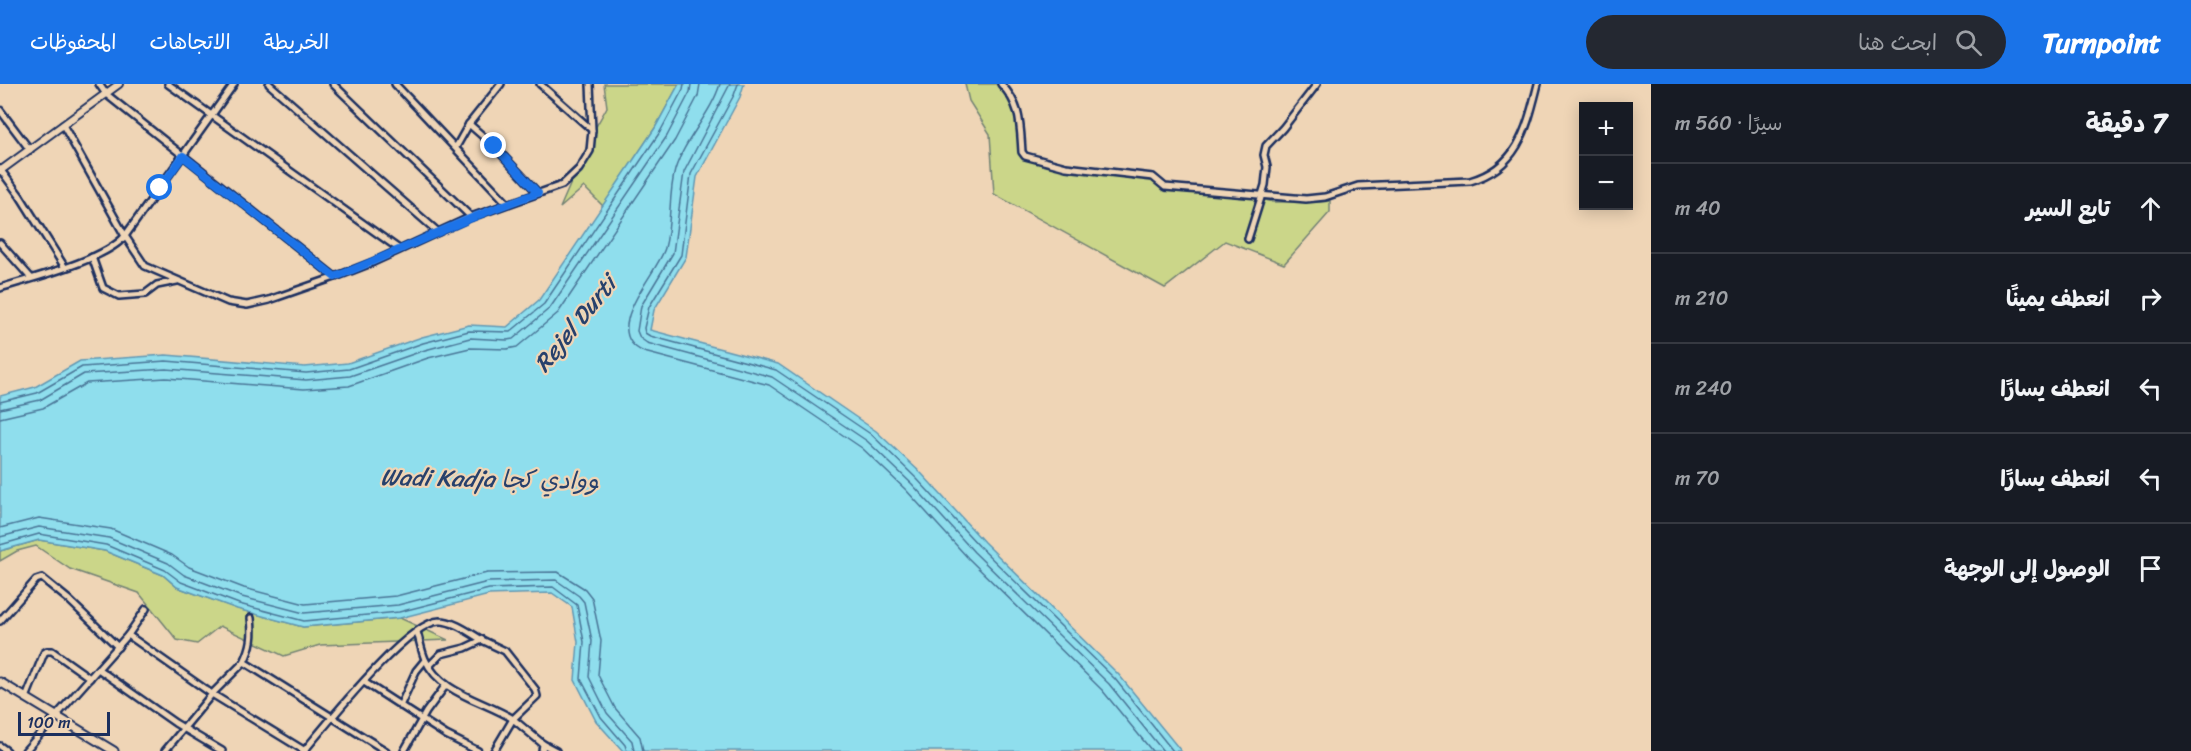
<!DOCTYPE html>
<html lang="ar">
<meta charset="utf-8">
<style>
:root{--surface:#171b24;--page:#242831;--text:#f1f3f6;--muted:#9ea1a6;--line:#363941;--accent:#1a73e8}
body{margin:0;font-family:Sriracha,"Playpen Sans Arabic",sans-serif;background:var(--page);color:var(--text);direction:rtl}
.controls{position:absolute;right:18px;top:18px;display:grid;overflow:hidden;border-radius:0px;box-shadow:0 3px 15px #0003}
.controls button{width:54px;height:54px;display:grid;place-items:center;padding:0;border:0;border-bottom:2px solid var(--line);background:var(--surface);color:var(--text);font:30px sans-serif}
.scale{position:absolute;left:18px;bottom:15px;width:92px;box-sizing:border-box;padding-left:6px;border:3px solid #1b2f5e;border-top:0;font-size:16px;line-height:21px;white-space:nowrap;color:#1b2f5e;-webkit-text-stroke:4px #efd5b6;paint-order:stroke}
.stop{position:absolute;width:18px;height:18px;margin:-14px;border:4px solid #1a73e8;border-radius:50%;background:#fff}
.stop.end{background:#1a73e8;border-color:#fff;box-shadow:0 2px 6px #0008}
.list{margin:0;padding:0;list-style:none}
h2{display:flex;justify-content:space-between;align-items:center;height:78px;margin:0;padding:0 24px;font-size:26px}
h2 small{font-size:20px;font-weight:400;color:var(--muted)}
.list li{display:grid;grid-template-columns:39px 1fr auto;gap:18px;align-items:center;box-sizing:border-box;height:90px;padding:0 24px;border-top:2px solid var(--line)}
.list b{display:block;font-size:22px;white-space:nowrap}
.list em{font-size:20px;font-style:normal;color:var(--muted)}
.icon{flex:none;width:33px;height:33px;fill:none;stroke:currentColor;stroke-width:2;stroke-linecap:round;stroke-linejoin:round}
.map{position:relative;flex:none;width:1651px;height:667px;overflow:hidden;direction:ltr}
header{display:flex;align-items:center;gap:36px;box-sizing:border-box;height:84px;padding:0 30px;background:var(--accent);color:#fff}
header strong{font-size:28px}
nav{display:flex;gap:33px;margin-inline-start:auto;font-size:21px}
.search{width:420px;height:54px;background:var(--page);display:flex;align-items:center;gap:15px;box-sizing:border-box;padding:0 21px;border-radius:33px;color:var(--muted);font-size:22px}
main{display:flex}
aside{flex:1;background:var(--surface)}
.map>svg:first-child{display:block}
.green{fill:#cbd689;stroke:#738274;stroke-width:1.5}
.water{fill:#8fdeed;stroke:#6198b4;stroke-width:1.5}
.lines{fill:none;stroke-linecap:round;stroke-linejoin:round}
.shore{stroke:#497597;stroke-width:1.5}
.minor-casing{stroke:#1b2f5e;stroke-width:10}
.tertiary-casing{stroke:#1b2f5e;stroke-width:10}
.secondary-casing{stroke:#1b2f5e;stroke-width:11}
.minor{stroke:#efd5b6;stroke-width:5}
.tertiary{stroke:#efd5b6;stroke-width:6}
.secondary{stroke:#efd5b6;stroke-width:7}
.route{stroke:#1a73e8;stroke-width:8}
.labels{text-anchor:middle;stroke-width:4.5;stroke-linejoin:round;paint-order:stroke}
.water-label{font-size:24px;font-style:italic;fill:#27406c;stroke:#efd5b6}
</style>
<header>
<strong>Turnpoint</strong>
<div class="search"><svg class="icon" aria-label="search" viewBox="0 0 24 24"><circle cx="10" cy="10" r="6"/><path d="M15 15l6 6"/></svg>ابحث هنا</div>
<nav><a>الخريطة</a><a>الاتجاهات</a><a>المحفوظات</a></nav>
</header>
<main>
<aside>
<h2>7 دقيقة<small>سيرًا · 560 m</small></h2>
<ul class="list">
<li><svg class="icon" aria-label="ahead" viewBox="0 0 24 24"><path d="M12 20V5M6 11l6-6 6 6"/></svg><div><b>تابع السير</b></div><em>40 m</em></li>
<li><svg class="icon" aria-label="right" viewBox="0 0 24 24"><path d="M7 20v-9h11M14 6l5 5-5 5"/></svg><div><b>انعطف يمينًا</b></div><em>210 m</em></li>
<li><svg class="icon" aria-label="left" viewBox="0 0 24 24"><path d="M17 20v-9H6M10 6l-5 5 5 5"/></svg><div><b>انعطف يسارًا</b></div><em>240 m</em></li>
<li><svg class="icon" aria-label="left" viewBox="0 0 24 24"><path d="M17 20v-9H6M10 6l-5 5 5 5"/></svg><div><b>انعطف يسارًا</b></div><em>70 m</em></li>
<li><svg class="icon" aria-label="arrive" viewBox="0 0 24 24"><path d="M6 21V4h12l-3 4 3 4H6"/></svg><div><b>الوصول إلى الوجهة</b></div></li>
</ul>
</aside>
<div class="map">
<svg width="1651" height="667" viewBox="0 0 1651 667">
<rect width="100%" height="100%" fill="#efd5b6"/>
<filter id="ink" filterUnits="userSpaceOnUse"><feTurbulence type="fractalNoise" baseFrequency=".0167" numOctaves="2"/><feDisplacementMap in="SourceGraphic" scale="12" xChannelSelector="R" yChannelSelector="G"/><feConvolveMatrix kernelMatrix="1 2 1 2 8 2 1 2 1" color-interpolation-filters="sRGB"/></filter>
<g filter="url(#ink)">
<g class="green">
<polygon points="604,0 679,0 655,44 603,122 584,103 560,124 593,48 607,23"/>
<path d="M965,0h33c24,23 20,37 23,68l8,6 123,21 18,10 88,9 15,4h47l10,-1v11l-46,52 -59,-23 -60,47 -171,-94 -4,-60 -21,-33z"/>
<polygon points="39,456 105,467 163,491 177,503 238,525 303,543 400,534 448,556 320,561 284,572 220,542 197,560 177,556 139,509 70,485 36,462 17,467 0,477 0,467"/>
</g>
<polygon class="water" points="679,0 744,0 740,13 697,93 686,173 654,226 650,246 778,280 876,347 922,390 984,458 1119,591 1181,667 623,667 596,637 575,596 578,558 572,523 552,509 489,511 400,534 303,543 237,525 177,503 163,491 105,467 39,456 0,467 0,312 35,303 80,277 166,271 305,283 348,279 422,253 469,241 507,243 539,216 655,44"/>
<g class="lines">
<g class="shore">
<path d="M720,0c-9,30 -36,56 -45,86 -7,25 -3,53 -10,78 -7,25 -67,84 -21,104l125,33 93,63 44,42 62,68 134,132 50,61"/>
<polyline points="730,0 684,88 673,169 641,222 637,247 640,254 647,259 772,293 867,357 912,400 974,468 1109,600 1163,667"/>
<polyline points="738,0 734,11 691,90 681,171 649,223 644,244 645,249 650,252 776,286 872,351 917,395 980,463 1115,595 1173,667"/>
<polyline points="0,318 37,309 82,283 166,277 306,289 349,285 423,259 469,247 510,248 544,220 660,48 683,5 684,0"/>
<polyline points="0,325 40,316 84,290 166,285 306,296 350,292 425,266 470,254 507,256 513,255 550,224 667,52 690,8 691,0"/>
<polyline points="0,334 43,324 87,299 166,294 304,305 349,302 428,274 470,264 507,265 517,263 558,229 675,56 698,12 700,0"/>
<polyline points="0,444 39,434 111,445 172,471 189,483 244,504 305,520 396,512 487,489 558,488 585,505 592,514 601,557 598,591 615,624 640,653 643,667"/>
<polyline points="0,453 39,443 109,454 168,479 184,491 242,513 304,529 398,521 488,498 556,496 579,512 584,518 592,557 589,593 607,629 632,657 634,667"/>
<polyline points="0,461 39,450 106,461 165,486 181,498 239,520 304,537 399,528 489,505 553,503 577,521 584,558 581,595 601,633 625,661 627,667"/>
</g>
<g class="minor-casing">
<g id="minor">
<polyline points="99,0 106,10 335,193"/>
<polyline points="168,0 399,165"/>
<polyline points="269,0 438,148"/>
<polyline points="333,0 471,133"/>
<polyline points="395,0 507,119"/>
<polyline points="540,0 592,46"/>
<path d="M1001,0c20,21 19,39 21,68l3,4 41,11 87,10 12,10 141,12 19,-2 33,-11 112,-5c49,-14 57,-54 68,-97"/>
<polyline points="0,26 30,66"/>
<polyline points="469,40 494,62 538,109"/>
<polyline points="63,41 125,152 145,182 228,218 247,221 269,216 335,193 371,179 471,133 562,101 579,85 590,67 592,46 590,0"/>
<polyline points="456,63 469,40 501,0"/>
<polyline points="0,85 20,112 64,182"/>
<polyline points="1248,155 1265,101 1267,83 1264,71 1266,62 1283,44 1317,0"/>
<polyline points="0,159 31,194"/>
<polyline points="92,173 103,204 119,212 145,210 157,201 177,197"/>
<path d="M0,204c32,-10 105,-28 125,-52l109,-152"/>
<polyline points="0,537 36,496 42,494 69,516 118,563"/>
<path d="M417,548c3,9 4,18 8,27 15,35 60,42 88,60l24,-23 -2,-7 -30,-38 -23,-11 -17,8 -24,6 -12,12"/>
<polyline points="128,551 212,610 305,667"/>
<path d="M244,578c8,-16 9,-27 7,-44"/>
<polyline points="98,585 175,639 222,667"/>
<polyline points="364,598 446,651 478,667"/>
<polyline points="26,614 44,569 47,567 52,567 90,594"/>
<polyline points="400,622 416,587 425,576"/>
<polyline points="543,660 556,667"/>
<polyline points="0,662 7,667"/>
<polyline points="25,667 128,551 146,525"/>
<polyline points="165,667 212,610 244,578 386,667"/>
<path d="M304,667c22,-26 105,-131 136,-130 14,0 30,12 42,19"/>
<polyline points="404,667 426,628 446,601"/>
<polyline points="494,667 513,635 543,660 542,667"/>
</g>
</g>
<g class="tertiary-casing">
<polyline id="tertiary" points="0,87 119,0"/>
</g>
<g class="secondary-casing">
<polyline id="secondary" points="0,598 114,667"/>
</g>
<use href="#minor" class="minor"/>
<use href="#tertiary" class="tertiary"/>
<use href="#secondary" class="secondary"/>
</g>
</g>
<g class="lines" filter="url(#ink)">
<path class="route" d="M160,104l23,-32 152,121c68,-27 133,-61 203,-84l-44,-47"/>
</g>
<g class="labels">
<g class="water-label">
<text transform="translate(575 240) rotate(-51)" y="8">Rejel Durti</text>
<text transform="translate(490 395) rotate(1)" y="8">Wadi Kadja ووادي كجا</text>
</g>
</g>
</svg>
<div class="controls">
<button>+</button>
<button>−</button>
</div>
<div class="scale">100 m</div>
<div class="stop" style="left:160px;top:104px"></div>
<div class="stop end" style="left:494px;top:62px"></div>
</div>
</main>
